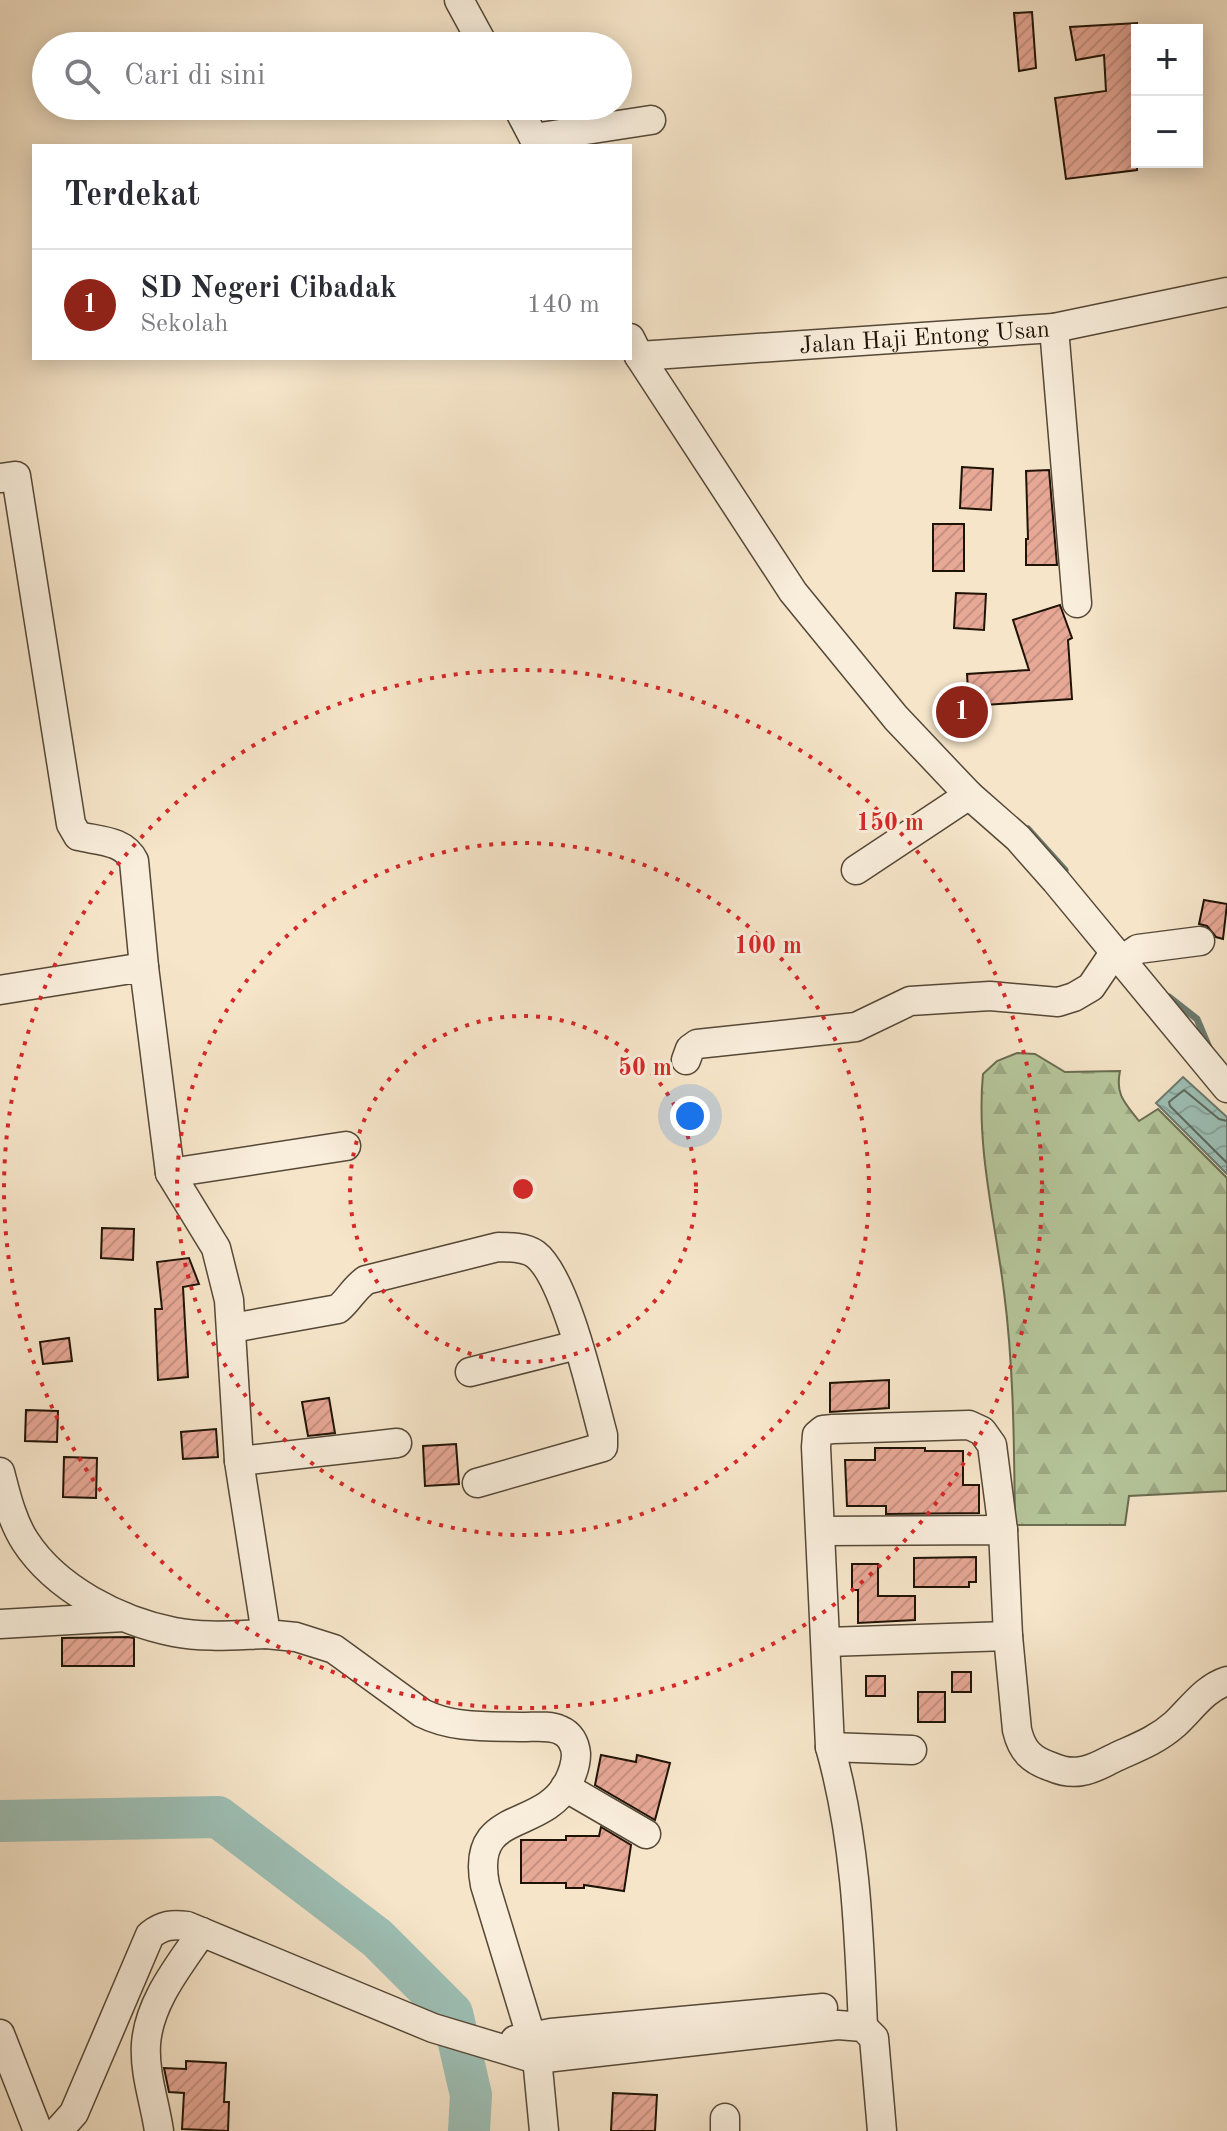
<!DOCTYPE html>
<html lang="id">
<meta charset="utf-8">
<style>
:root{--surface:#fff;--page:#f2f2f3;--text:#2b2b33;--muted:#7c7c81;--line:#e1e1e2;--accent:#8f2418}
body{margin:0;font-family:"Old Standard TT",serif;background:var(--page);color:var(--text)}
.controls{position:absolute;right:24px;top:24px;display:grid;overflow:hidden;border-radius:0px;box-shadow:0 4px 20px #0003}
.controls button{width:72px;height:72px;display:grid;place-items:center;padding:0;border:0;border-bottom:2px solid var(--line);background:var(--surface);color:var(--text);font:40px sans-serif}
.you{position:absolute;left:690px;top:1116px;width:28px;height:28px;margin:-20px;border:6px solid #fff;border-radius:50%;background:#1a73e8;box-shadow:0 0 0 12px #1a73e833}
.badge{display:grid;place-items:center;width:52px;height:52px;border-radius:50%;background:var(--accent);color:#fff;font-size:26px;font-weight:700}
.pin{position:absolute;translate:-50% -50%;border:4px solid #fff;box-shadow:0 2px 8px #0006}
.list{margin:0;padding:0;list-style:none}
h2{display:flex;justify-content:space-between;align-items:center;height:104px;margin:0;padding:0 32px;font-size:34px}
h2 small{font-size:26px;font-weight:400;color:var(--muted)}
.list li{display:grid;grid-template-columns:52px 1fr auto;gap:24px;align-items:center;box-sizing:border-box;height:112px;padding:0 32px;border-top:2px solid var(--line)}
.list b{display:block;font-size:30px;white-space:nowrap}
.list p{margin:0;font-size:26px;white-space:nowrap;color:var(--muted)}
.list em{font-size:26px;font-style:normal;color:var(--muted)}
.icon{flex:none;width:44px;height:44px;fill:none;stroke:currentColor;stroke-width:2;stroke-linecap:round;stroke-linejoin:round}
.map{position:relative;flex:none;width:1227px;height:2131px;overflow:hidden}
.search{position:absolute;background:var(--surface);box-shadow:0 4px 20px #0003;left:32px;top:32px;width:600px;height:88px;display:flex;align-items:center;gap:20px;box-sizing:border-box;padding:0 28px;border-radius:44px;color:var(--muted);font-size:30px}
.panel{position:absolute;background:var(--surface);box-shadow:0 4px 20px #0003;left:32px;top:144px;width:600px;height:216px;border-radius:0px}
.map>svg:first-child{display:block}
.forest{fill:url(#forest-firs);stroke:#6a6c50;stroke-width:2}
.water{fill:url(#water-waves);stroke:#6b7a6f;stroke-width:2}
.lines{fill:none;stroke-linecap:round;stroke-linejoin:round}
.shore{stroke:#5e695e;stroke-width:2}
.stream{stroke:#6b7a6f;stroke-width:7}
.river{stroke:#9dbfb5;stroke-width:42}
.building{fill:url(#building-hatch);stroke:#1f1306;stroke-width:2}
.minor-casing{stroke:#554837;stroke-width:31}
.minor{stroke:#f9eedc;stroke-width:28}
.ring{fill:none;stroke:#d62828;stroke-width:4;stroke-dasharray:4 8}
.labels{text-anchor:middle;stroke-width:6;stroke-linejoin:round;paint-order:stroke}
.street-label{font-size:24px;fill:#1f1306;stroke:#f9eedc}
.centre{fill:#d62828;stroke:#f9eedc;stroke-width:4}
.ring-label{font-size:24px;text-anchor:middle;font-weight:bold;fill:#d62828;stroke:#f9eedc;stroke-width:6;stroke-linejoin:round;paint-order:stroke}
</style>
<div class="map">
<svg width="1227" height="2131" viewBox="0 0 1227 2131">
<defs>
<pattern id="forest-firs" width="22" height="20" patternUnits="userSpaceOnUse" patternTransform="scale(2)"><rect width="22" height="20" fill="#b6c69b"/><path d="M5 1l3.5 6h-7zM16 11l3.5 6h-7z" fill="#9ca984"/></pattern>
<pattern id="water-waves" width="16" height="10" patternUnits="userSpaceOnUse" patternTransform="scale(2)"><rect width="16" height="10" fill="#9dbfb5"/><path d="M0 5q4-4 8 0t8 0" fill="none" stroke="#87a39a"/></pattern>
<pattern id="building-hatch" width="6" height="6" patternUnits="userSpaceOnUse" patternTransform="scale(2)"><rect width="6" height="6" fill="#e7a896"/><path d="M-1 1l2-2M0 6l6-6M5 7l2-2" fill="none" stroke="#c69080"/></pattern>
</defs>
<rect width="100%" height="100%" fill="#f6e5c9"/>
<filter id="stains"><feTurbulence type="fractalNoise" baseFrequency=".0025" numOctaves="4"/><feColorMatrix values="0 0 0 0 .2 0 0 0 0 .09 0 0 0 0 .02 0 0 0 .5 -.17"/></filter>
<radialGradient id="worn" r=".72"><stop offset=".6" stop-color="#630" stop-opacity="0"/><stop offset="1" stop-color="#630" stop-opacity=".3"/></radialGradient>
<path class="forest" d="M1017,1053l18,1 30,18 55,-1c-5,24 5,32 19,50l19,-12 69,69v313l-98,5 -4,29h-110c-1,-78 -1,-156 -11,-233 -9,-72 -28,-145 -21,-218l14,-13z"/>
<polygon class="water" points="1183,1077 1227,1117 1227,1174 1156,1103"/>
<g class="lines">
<polyline class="shore" points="1227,1121 1219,1119 1184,1090 1169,1102 1170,1106 1227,1163"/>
<g class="stream">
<polyline points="1028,829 1065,870"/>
<polyline points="1169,997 1197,1019 1211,1052"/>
</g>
<polyline class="river" points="0,1821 218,1817 377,1938 452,2013 471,2095 469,2131"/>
</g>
<g class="building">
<polygon points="1032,12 1036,68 1019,71 1014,13"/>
<polygon points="1137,23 1137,170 1066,179 1055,98 1106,91 1104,55 1076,60 1070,27"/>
<polygon points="962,467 993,469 991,510 960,508"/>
<polygon points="1049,470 1057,565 1026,565 1026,539 1028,539 1026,471"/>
<rect x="933" y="524" width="31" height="47"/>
<polygon points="956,593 986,594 984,630 954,628"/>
<polygon points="1060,605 1072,638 1068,640 1072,699 969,706 967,674 1029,670 1013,620"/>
<polygon points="1204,900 1227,904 1223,939 1216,937 1207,926 1199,924"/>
<polygon points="102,1228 134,1229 133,1260 101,1258"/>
<polygon points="189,1258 199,1284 183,1287 188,1377 158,1380 155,1309 162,1309 157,1262"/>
<polygon points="69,1338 72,1361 43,1364 40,1342"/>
<polygon points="889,1380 889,1408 830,1412 830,1383"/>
<polygon points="329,1398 335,1433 308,1436 302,1402"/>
<polygon points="26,1410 58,1411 57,1442 25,1441"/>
<polygon points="216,1429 218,1457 183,1459 181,1432"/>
<polygon points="456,1444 459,1484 425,1486 423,1446"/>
<polygon points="875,1448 925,1448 925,1451 963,1451 963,1485 979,1485 979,1513 886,1514 886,1506 847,1506 845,1460 875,1460"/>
<polygon points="64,1457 97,1458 96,1498 63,1497"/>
<polygon points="976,1557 976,1582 969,1582 969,1587 914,1587 914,1558"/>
<polygon points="852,1564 878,1564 878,1596 915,1596 915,1620 858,1623 858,1590 852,1590"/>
<polygon points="128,1637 134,1638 134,1666 62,1666 62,1638"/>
<rect x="952" y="1672" width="19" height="20"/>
<rect x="866" y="1676" width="19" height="20"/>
<rect x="918" y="1692" width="27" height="30"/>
<polygon points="601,1755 636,1762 637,1755 670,1763 655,1820 595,1785"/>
<polygon points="601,1827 631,1845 624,1891 584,1885 584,1888 566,1888 566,1883 521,1883 521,1840 566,1840 566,1836 599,1836"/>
<polygon points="186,2061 226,2063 224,2102 229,2102 228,2131 182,2129 184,2093 169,2092 164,2068 186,2069"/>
<polygon points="613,2093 657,2095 655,2131 611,2131"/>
</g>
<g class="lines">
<g class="minor-casing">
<g id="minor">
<polyline points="459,0 484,46"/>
<polyline points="517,106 538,146"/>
<polyline points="534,138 651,120"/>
<polyline points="1054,328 1077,603"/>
<polyline points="630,338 639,356 793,592 896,718 969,795 1018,838 1056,881 1227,1088"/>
<path id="s1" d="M639,356l415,-28 173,-36"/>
<path d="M0,478l16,-2 55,348 7,12c21,5 46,4 56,25l10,106"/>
<polyline points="856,870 969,795"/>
<polyline points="1121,961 1138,949 1200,941"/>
<path d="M0,990l144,-23 26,206 46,75 13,52 10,161 27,173 30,3 38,12 88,64c32,16 66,13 101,14 12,0 26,-2 37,3 10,4 15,13 16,24 0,10 -3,19 -8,29 -27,50 -98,25 -83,102l46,151 7,32 6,63"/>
<polyline points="686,1060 690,1049 697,1044 856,1027 910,1001 990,996 1058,1002 1074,997 1091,987 1114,953"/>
<polyline points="170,1173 346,1146"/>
<path d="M232,1328l106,-19c11,-9 16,-21 28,-29l132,-33c12,0 27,0 37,7 31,23 57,141 68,181v12l-126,36"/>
<polyline points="470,1372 577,1345"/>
<polyline points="239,1461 397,1443"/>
<path d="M0,1472c6,23 12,49 25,69 31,48 94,80 149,91 30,6 61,3 92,2"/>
<path d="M821,1531l182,-1 5,106 9,94c5,21 14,30 35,37 9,4 20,6 30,4 13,-2 23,-9 34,-14 22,-10 41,-17 59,-33 17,-16 30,-36 52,-43"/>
<polyline points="0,1624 124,1617"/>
<polyline points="827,1642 1008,1636"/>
<polyline points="830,1747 912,1750"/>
<polyline points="565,1787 646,1834"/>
<path d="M863,2027c-4,-94 -7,-188 -33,-280l-14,-300 1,-12 6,-5 10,-1 136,-4 13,6 10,14 11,85"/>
<polyline points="0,2034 38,2131"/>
<polyline points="515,2040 551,2033 823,2008"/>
<polyline points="725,2118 725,2131"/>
<path d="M58,2131l16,-18 76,-178c13,-10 22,-11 37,-9l246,102 103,31 302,-34 25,2 11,11 8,93"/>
<path d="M159,2131c-4,-28 -15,-58 -13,-87 3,-42 33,-78 56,-112"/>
</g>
</g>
<use href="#minor" class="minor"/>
</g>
<g class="ring">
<circle cx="523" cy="1189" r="173"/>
<circle cx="523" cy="1189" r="346"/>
<circle cx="523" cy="1189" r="519"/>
</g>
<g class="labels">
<g class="street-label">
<text dy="8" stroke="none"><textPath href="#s1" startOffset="286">Jalan Haji Entong Usan</textPath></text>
</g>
</g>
<circle cx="523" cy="1189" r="12" class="centre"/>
<g class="ring-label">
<text x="890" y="830">150 m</text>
<text x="768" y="953">100 m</text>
<text x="645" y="1075">50 m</text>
</g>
<rect width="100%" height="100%" filter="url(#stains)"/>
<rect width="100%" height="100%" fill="url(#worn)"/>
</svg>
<div class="controls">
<button>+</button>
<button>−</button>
</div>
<div class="you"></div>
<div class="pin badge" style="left:962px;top:712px">1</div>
<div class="search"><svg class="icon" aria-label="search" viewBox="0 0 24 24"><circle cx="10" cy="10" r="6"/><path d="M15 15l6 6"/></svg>Cari di sini</div>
<section class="panel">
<h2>Terdekat<small></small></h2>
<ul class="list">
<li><span class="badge">1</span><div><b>SD Negeri Cibadak</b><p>Sekolah</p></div><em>140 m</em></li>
</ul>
</section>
</div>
